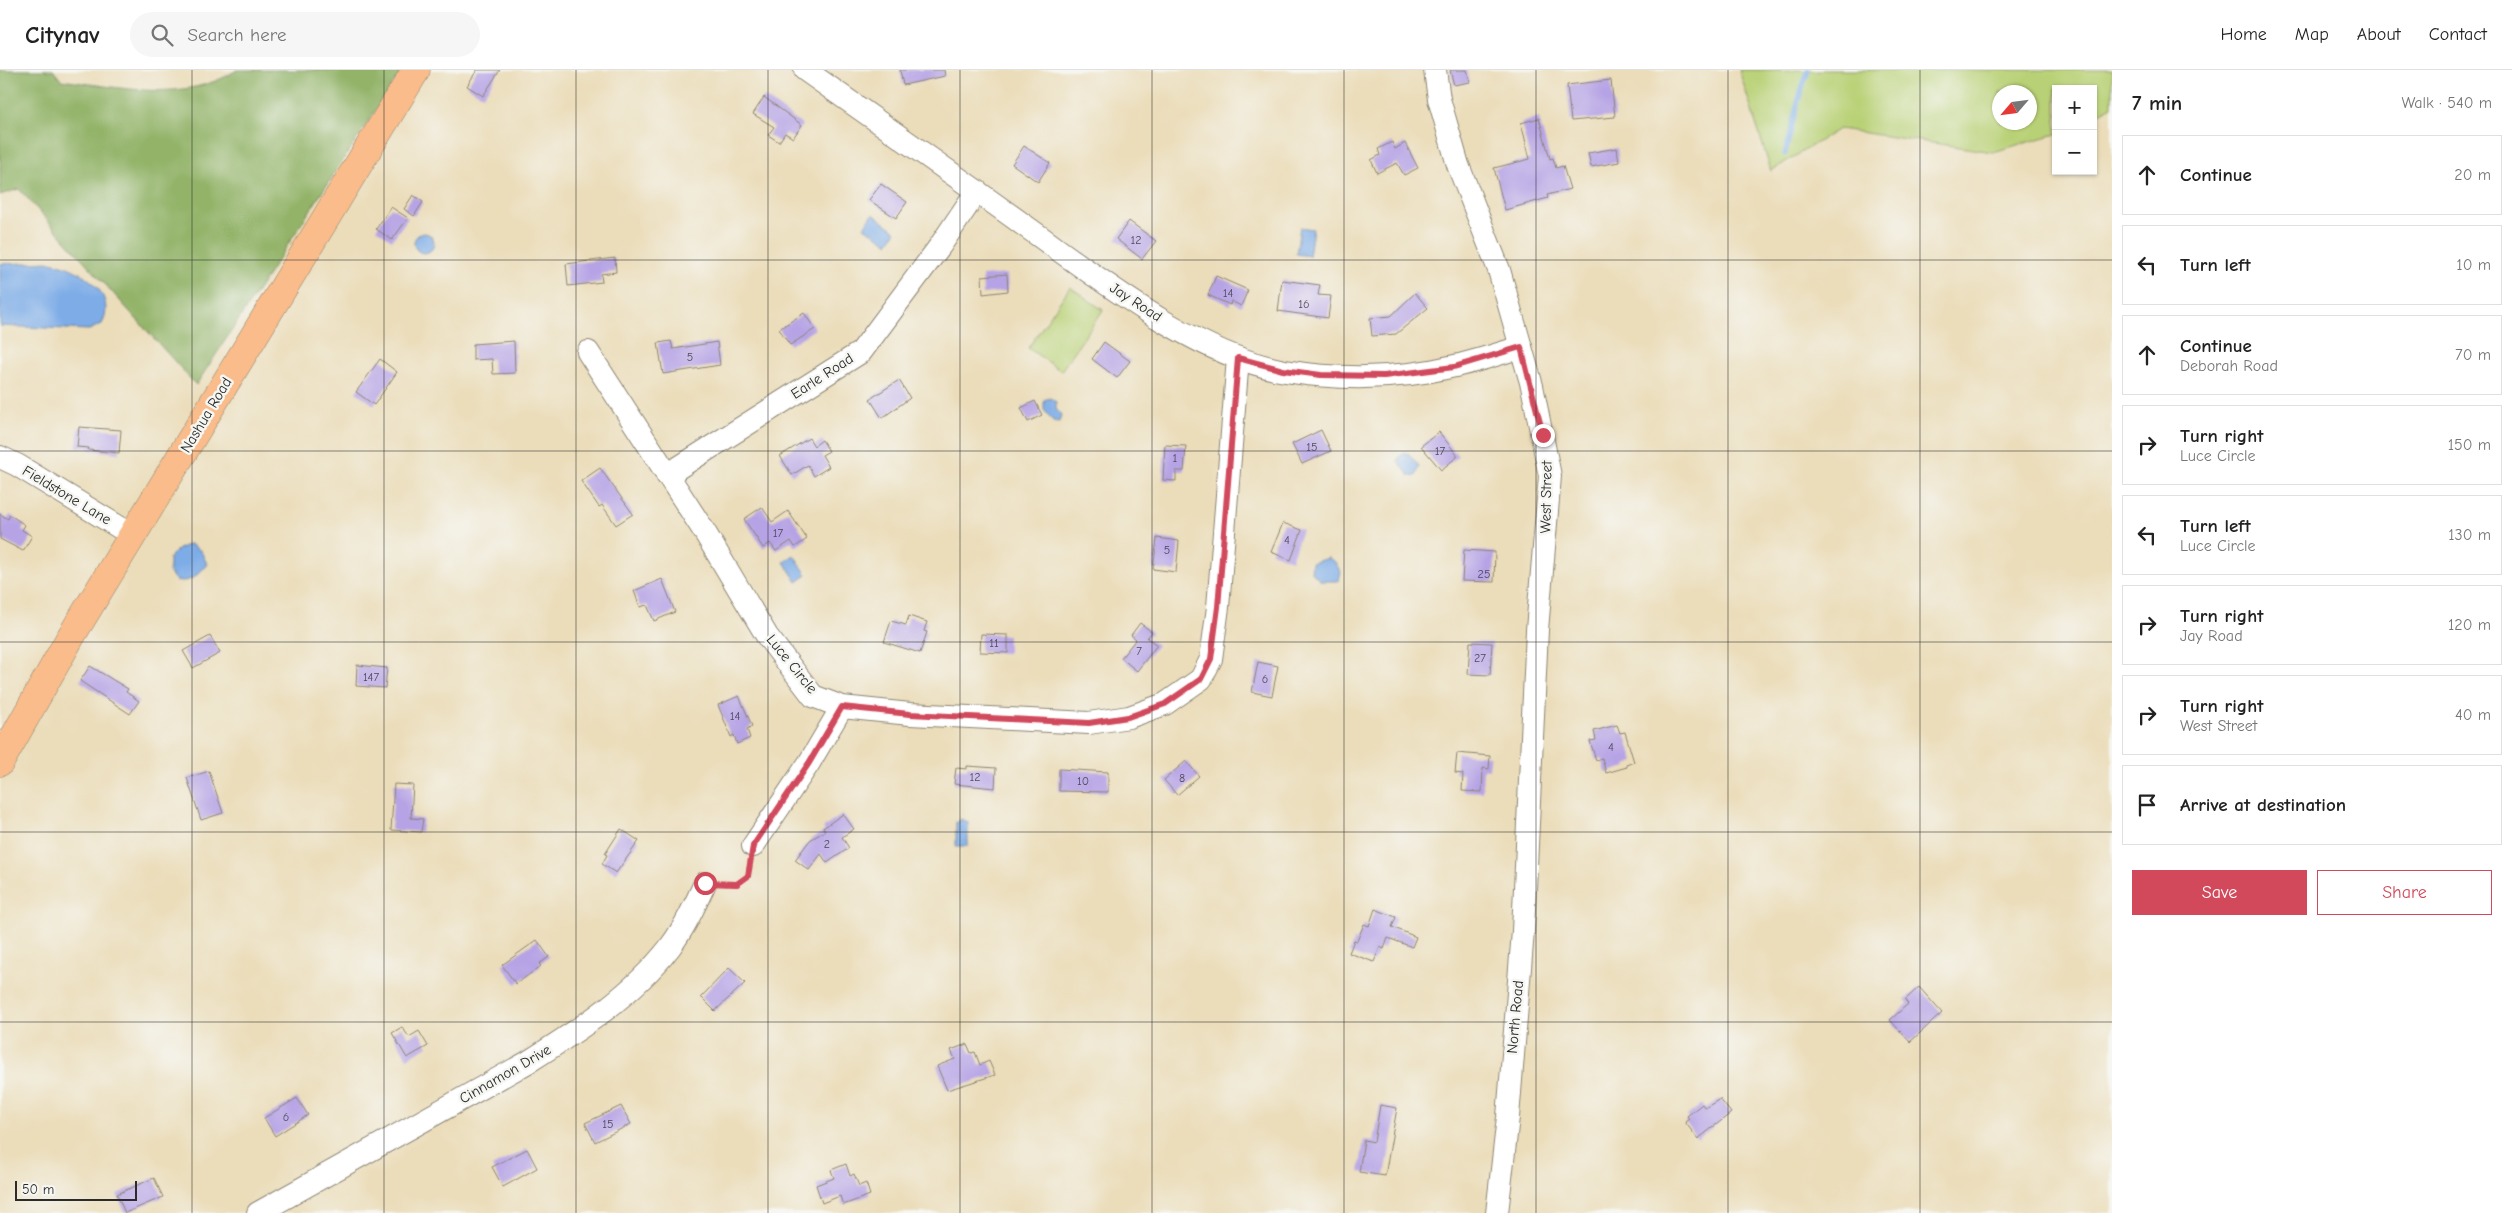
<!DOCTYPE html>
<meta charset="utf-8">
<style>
:root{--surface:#fff;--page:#f6f6f6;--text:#222;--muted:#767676;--line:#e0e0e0;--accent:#d1495b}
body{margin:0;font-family:"Comic Neue",sans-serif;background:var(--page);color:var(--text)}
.controls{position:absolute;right:15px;top:15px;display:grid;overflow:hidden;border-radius:0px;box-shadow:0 1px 4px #0004}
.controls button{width:45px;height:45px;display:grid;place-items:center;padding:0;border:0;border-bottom:1px solid var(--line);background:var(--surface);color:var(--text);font:25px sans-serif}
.compass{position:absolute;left:1992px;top:15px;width:45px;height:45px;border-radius:50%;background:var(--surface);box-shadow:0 1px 4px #0004;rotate:242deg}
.scale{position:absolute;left:15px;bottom:12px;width:122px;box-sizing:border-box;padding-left:5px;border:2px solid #2b2b2b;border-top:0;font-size:14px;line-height:18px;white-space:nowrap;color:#2b2b2b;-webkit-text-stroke:4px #f6f6f2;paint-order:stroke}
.stop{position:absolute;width:15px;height:15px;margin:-11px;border:4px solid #d1495b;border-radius:50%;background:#fff}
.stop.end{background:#d1495b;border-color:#fff;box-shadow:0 1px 5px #0008}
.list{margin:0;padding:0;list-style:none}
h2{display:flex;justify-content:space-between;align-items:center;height:65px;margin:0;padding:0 20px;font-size:21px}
h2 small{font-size:16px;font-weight:400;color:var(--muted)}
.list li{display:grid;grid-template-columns:32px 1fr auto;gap:15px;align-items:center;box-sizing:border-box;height:80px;margin:0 10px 10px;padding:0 10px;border:1px solid var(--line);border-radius:0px}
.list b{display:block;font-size:19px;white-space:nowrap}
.list p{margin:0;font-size:16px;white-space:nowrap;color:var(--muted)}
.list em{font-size:16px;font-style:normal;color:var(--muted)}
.actions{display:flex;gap:10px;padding:15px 20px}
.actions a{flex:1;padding:11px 0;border:1px solid var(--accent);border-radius:0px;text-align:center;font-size:18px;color:var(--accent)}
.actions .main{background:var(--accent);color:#fff}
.icon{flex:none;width:28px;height:28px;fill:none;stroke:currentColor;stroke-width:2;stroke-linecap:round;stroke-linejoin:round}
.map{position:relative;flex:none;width:2112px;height:1143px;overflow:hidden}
header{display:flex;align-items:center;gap:30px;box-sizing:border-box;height:70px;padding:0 25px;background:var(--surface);border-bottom:1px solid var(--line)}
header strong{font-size:24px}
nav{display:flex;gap:28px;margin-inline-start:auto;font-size:18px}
.search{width:350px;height:45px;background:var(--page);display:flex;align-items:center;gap:12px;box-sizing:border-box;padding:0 18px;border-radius:28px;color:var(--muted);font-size:19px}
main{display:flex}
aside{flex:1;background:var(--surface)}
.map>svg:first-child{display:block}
.green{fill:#b9d176;stroke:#727e50;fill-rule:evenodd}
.forest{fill:#92b367;stroke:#5e6f49}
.water{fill:#7dace7;stroke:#546c89}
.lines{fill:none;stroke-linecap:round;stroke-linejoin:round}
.stream{stroke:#7dace7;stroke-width:5}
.building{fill:#b6a3e5}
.minor-casing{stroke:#8b8472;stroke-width:24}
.major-casing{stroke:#8b8472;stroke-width:29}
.path{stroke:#8b8472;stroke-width:3;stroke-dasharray:4 4;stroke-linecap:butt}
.minor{stroke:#fff;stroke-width:22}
.major{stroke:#f9bc8a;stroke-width:28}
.route{stroke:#d1495b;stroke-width:6}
.grid{fill:none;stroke:#2b2b2b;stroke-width:1;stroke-opacity:0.55}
.labels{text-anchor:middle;stroke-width:5;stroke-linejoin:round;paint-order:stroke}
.number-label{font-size:12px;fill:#4e495a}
.street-label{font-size:15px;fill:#2b2b2b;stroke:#f6f6f2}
</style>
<header>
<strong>Citynav</strong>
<div class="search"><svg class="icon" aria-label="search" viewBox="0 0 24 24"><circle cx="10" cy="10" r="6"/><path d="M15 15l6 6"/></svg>Search here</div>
<nav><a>Home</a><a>Map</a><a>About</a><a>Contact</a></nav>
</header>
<main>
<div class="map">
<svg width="2112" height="1143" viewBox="0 0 2112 1143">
<rect width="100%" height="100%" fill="#f6f6f2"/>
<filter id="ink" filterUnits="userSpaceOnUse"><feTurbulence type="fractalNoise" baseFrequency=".02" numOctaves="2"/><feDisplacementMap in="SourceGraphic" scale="10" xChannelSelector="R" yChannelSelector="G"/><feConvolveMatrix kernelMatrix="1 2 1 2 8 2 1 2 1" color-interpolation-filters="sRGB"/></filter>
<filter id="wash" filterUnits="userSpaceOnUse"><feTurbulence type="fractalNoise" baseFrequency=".0096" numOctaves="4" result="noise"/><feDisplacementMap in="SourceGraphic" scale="20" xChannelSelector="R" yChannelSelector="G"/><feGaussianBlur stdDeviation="1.12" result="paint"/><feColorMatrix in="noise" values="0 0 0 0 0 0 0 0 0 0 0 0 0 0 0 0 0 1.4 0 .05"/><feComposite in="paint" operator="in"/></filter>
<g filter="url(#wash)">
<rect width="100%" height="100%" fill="#ebddba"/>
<g class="green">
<path d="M1739,0h373v36l-19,10v-27h-37v45l-63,18 -154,-23 -68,42zM2000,22h30v30h-30z"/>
<polygon points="1070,217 1103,240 1061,301 1028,278"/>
</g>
<path class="forest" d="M0,0h53l8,10c58,7 124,24 176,-10h165l-206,315 -177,-196 -19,6z"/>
<g class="water">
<polygon points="873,144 896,161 888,173 864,157"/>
<polygon points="1300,157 1313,159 1309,186 1296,184"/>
<circle cx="424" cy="173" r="10"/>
<path d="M50,192c26,4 69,29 52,62l-13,6 -89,-4v-62z"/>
<polygon points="1050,328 1056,332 1056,339 1061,345 1059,352 1053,351 1044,340 1044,330"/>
<polygon points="1405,383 1409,384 1419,396 1417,404 1413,406 1409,405 1398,392 1399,387"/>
<path d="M190,474l11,7 6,13c-9,11 -16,19 -31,17l-7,-9v-14l9,-9z"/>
<polygon points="794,485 807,505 797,512 784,492"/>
<polygon points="1328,488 1335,492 1341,503 1338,511 1321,511 1311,502 1312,493"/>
<polygon points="960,749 968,752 968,776 956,776 956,752 959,752"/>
</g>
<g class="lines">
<polyline class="stream" points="1785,84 1798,31 1808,0"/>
</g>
<g id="blocks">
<g class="building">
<polygon points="477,0 500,0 483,26 467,16"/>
<polygon points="900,0 944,0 945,6 903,15"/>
<polygon points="1450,0 1467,0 1470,12 1454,15"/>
<polygon points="1611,10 1615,47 1571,51 1567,15"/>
<polygon points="764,27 802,55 793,68 785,63 779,72 768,65 774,57 753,44"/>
<polygon points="1539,48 1550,89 1553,88 1556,98 1563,96 1570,119 1547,125 1548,128 1505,140 1494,98 1530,89 1521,53"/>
<polygon points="1392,72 1395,79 1405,73 1418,98 1404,105 1397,93 1377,103 1371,90 1380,85 1378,79"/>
<polygon points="1024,76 1050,93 1038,112 1012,94"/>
<polygon points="1617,78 1619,92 1591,97 1588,83"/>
<polygon points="881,114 907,132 896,148 869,130"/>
<polygon points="413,125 423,132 414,146 404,139"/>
<polygon points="391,137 408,148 392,170 376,159"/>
<polygon points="1129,151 1156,171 1142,189 1116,169"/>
<polygon points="615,188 616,202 601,204 602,212 568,216 566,194"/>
<polygon points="1007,204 1008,221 983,224 982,206"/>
<polygon points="1216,206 1248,220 1241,236 1231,231 1230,235 1208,225"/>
<polygon points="1282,210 1320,215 1318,225 1331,226 1328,248 1278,241"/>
<polygon points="1415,223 1428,238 1396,264 1372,266 1370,248 1391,246"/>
<polygon points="804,243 815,259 790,275 779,259"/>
<polygon points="514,271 515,303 493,304 492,289 473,290 473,274"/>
<polygon points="671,271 673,279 717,272 720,295 663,304 658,273"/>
<polygon points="1104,272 1130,291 1117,308 1092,289"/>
<polygon points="380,289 397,302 374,335 356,322"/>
<polygon points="899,310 910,328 882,348 870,329"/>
<polygon points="1035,331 1042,345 1028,352 1021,338"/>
<polygon points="79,357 121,360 119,383 88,380 89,378 77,377"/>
<polygon points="1321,360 1331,381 1302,394 1292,374"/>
<polygon points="1439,362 1458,386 1441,400 1421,376"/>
<polygon points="809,368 814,376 822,370 829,381 822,385 829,397 814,406 808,395 792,405 780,386"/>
<polygon points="1165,375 1186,376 1184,401 1176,401 1176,411 1163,410"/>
<polygon points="600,398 633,444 616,455 602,435 599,437 581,411"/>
<polygon points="762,437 772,452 788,441 807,469 795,477 791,471 776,481 770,473 763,478 744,449"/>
<polygon points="0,444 8,449 10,445 25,455 22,460 32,466 23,481 0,469"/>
<polygon points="1283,453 1302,460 1291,490 1271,482"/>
<polygon points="1157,468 1179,471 1176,502 1153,499"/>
<polygon points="1464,480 1495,482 1494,512 1462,511"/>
<polygon points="662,509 675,542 654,551 647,535 640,537 634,521"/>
<polygon points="909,546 927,552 924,561 927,562 920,583 884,572 891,551 906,555"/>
<polygon points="1140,553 1152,562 1147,568 1157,575 1137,601 1121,588 1136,569 1131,565"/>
<polygon points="981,564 1008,565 1008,583 980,582"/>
<polygon points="210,566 220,583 193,598 183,581"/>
<polygon points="1470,572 1492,573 1490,605 1468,604"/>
<polygon points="1258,592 1278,596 1272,626 1252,622"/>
<polygon points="357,595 387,598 385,618 356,616"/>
<polygon points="90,596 128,619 126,622 139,631 130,644 80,611"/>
<polygon points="739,626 752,656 747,659 750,668 737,674 734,665 731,667 718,635"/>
<polygon points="1617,655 1620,663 1625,662 1634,692 1626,695 1627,697 1606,703 1602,688 1596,690 1590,671 1596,670 1594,661"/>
<polygon points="1457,683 1490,686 1489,699 1483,698 1482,722 1462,721 1463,704 1455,703"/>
<polygon points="1186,691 1199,706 1177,725 1164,710"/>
<polygon points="967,696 996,698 995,718 954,714 956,698 967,699"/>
<polygon points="1059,699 1108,702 1108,722 1059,721"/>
<polygon points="209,701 223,743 201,750 187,708"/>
<polygon points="394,714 413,715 411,748 423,749 421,762 391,760"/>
<polygon points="843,744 854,759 842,767 849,778 827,793 821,784 809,800 795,790 810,770 825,761 823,758"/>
<polygon points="621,759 639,771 616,803 602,794 607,785 605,784"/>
<polygon points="1375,839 1396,847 1392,857 1416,867 1412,877 1388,868 1384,879 1380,877 1374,892 1349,883 1354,870 1357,871 1364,854 1369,856"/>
<polygon points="537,870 549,887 539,894 541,896 516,914 502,895"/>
<polygon points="729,898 745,913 715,941 701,927"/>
<polygon points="1919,917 1942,943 1910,972 1890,950 1908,934 1905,930"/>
<polygon points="402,957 409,967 419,961 428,976 407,988 392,963"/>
<polygon points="967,974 971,983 975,982 980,995 989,991 995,1005 947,1020 937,996 955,989 951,980"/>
<polygon points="297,1028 308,1045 275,1066 264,1048"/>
<polygon points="1720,1029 1731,1043 1698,1069 1685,1052 1689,1049 1687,1046 1702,1034 1705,1038"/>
<polygon points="1380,1035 1397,1038 1385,1106 1359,1102 1364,1070 1374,1072"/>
<polygon points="621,1036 631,1054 595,1072 585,1053"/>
<polygon points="527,1079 537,1098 503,1117 492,1097"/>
<polygon points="846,1094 850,1106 854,1104 859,1116 866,1113 870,1125 843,1135 840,1126 822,1133 816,1115 834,1108 831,1100"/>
<polygon points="154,1108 163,1127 125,1143 117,1124"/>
</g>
</g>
</g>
<g filter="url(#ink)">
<use href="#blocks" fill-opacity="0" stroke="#8b8472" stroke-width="1"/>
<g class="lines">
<g class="minor-casing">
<g id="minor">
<path d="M805,0c72,51 144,101 216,153 75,53 172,132 264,148 55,9 115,8 170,-5 22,-5 44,-12 66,-19"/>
<polyline points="1435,0 1439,29 1458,95 1499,200 1532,316 1550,406 1537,560 1523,861 1508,1047 1497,1143"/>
<polyline points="588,282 704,461 767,566 813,626 842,637 910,644 1089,653 1129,647 1165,634 1201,609 1211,589 1218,537 1238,288"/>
<polyline points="0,387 17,395 132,465"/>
<polyline points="667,405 861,282 940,176 977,121"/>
<polyline points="753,776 809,693 842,637"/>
<path d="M258,1143l270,-151c51,-32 105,-67 142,-115 15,-20 25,-42 35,-64"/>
</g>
</g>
<g class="major-casing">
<polyline id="major" points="0,692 70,568 416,0"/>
</g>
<polyline class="path" points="724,814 737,814 748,806 750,794"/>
<use href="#minor" class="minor"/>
<use href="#major" class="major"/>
</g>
</g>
<g class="lines" filter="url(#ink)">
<polyline class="route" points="705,813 737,814 748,806 753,776 809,693 842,637 910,644 1089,653 1128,647 1165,634 1201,609 1211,589 1218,537 1238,288 1283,300 1321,305 1384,306 1454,297 1521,277 1543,365"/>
</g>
<path class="grid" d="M192,0v1143M384,0v1143M576,0v1143M768,0v1143M960,0v1143M1152,0v1143M1344,0v1143M1536,0v1143M1728,0v1143M1920,0v1143M0,190h2112M0,381h2112M0,572h2112M0,762h2112M0,952h2112"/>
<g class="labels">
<g class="number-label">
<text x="1136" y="174">12</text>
<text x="1228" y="227">14</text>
<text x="1304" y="238">16</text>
<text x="690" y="291">5</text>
<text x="1312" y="381">15</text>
<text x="1440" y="385">17</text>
<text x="1175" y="392">1</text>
<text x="778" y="467">17</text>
<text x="1287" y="474">4</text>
<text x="1167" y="484">5</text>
<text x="1484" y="508">25</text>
<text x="994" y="577">11</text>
<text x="1139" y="585">7</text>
<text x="1480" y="592">27</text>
<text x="371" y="611">147</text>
<text x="1265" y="613">6</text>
<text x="735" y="650">14</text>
<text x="1611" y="681">4</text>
<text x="975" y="711">12</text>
<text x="1182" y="712">8</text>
<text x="1083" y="715">10</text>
<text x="827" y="778">2</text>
<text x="286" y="1051">6</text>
<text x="608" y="1058">15</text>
</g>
<g class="street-label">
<text transform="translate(1136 232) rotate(33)" y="5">Jay Road</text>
<text transform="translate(822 306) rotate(-33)" y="5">Earle Road</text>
<text transform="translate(206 345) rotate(-59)" y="5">Nashua Road</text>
<text transform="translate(67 425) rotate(31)" y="5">Fieldstone Lane</text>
<text transform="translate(1546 427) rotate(-89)" y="5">West Street</text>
<text transform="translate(792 594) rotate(51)" y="5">Luce Circle</text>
<text transform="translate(1515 947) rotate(-85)" y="5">North Road</text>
<text transform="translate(505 1004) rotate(-30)" y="5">Cinnamon Drive</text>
</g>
</g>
</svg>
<div class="controls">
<button>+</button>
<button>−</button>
</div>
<svg class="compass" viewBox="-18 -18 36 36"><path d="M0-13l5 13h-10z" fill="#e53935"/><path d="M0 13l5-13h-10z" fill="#767676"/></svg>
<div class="scale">50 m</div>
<div class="stop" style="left:705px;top:813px"></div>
<div class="stop end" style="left:1543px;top:365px"></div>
</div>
<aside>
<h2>7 min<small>Walk · 540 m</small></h2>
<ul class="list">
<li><svg class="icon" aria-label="ahead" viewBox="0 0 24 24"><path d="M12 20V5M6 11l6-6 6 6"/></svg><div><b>Continue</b></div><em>20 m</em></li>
<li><svg class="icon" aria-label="left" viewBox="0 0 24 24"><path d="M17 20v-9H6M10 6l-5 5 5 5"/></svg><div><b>Turn left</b></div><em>10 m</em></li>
<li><svg class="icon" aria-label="ahead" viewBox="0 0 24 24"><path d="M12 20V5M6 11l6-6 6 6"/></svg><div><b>Continue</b><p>Deborah Road</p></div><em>70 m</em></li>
<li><svg class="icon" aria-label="right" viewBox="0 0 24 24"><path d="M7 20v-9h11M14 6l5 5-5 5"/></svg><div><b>Turn right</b><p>Luce Circle</p></div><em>150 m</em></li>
<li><svg class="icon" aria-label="left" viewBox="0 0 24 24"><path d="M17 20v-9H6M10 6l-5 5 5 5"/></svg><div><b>Turn left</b><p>Luce Circle</p></div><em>130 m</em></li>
<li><svg class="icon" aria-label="right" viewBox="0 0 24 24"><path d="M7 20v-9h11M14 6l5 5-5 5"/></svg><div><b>Turn right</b><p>Jay Road</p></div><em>120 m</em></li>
<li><svg class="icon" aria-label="right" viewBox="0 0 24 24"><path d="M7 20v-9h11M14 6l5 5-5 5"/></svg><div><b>Turn right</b><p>West Street</p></div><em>40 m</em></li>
<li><svg class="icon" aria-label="arrive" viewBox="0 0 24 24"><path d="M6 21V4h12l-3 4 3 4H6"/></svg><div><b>Arrive at destination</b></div></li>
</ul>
<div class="actions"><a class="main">Save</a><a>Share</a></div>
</aside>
</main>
